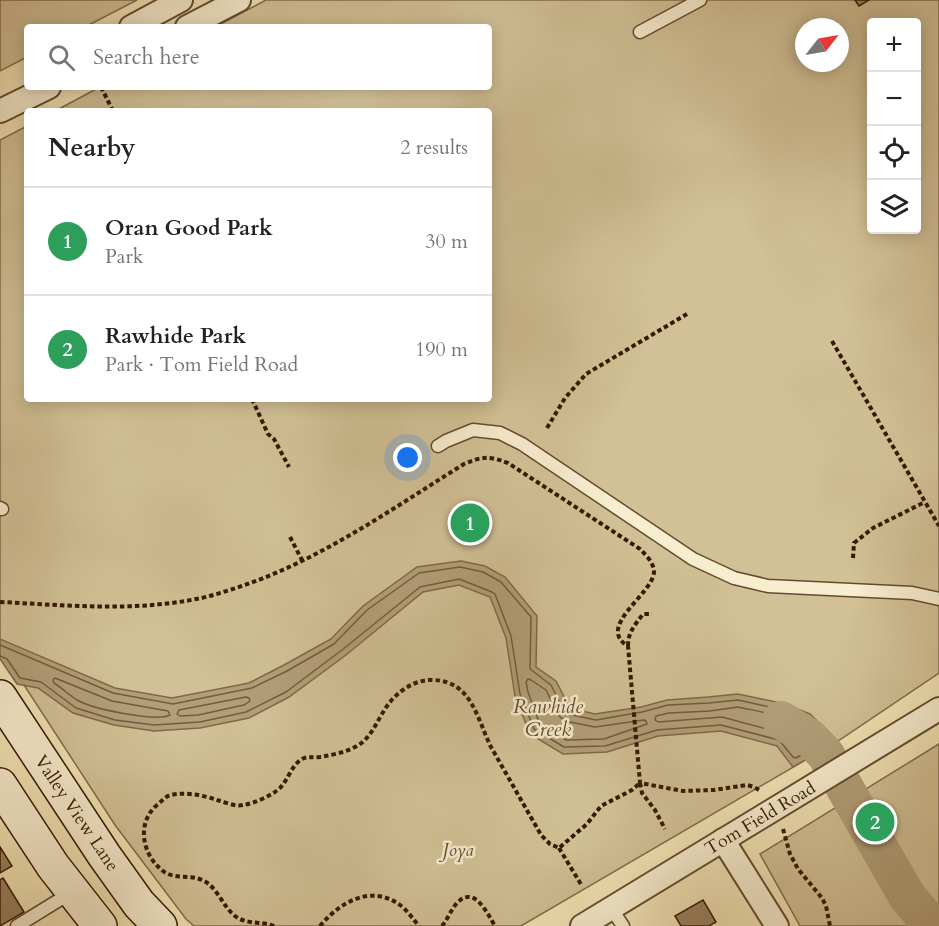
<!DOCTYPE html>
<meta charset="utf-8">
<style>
:root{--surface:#fff;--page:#f6f6f6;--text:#222;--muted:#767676;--line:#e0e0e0;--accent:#ea580c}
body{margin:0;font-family:Cardo,serif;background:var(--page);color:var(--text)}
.controls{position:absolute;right:18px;top:18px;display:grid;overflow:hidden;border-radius:6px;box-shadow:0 3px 15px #0003}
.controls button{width:54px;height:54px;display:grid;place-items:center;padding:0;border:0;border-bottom:2px solid var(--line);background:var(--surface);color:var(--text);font:30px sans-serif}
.compass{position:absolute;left:795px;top:18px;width:54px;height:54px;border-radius:50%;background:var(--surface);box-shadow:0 3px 15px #0003;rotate:59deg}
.you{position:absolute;left:408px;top:458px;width:21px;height:21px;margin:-15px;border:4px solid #fff;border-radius:50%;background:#1a73e8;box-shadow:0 0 0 9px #1a73e833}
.badge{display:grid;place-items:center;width:39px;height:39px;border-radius:50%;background:var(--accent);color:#fff;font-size:20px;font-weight:700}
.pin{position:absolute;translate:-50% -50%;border:3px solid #fff;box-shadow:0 2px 6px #0006}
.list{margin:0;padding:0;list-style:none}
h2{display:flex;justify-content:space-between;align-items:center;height:78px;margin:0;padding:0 24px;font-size:26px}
h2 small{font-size:20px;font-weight:400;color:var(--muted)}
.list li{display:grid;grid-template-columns:39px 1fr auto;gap:18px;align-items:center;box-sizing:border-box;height:108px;padding:0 24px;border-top:2px solid var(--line)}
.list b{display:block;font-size:22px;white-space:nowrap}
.list p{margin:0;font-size:20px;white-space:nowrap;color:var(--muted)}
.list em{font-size:20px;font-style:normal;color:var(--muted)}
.icon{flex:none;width:33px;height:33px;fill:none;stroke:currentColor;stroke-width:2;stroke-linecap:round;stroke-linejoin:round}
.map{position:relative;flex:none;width:939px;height:926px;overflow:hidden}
.search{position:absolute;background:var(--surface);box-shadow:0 3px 15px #0003;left:24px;top:24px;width:468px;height:66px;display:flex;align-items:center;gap:15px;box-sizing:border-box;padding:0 21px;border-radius:6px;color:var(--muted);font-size:22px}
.panel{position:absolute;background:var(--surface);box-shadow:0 3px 15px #0003;left:24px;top:108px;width:468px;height:294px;border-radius:6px}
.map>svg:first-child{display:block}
.green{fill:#d2c196;stroke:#846c4c;stroke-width:1.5;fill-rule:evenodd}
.water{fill:#b29f78;stroke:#806948;stroke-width:1.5}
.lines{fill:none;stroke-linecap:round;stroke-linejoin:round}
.shore{stroke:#745c3c;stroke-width:1.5}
.river{stroke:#b29f78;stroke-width:38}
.building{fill:#98825f;stroke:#361801;stroke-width:1.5}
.service-casing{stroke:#654b2e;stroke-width:15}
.minor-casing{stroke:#654b2e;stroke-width:26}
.secondary-casing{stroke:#361801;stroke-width:36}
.path{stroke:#361801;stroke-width:4;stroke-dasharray:4.5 3;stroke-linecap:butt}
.service{stroke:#f7edcf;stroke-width:12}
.minor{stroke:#f7edcf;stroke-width:22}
.secondary{stroke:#f7edcf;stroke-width:33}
.labels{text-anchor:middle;stroke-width:5;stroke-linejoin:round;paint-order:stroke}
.street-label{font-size:18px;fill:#361801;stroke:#f7edcf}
.park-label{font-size:18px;font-style:italic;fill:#654b2e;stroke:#f7edcf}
.water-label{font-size:20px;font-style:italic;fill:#684e31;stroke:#f7edcf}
</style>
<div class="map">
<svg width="939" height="926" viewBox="0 0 939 926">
<rect width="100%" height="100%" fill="#f2e4b5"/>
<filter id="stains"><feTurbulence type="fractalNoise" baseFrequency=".00333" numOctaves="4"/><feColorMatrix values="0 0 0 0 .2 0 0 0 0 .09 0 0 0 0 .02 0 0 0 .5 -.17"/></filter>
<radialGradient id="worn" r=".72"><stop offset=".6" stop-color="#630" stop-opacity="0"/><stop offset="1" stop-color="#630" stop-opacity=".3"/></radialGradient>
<g class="green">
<polygon points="0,0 137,0 85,27 27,27 27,57 0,71"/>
<path d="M266,0h673v673l-101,68 -317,185h-327l-8,-7 -71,-94 -115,-177v-508l27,-14v273h462v-288h-434l45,-24h389v-60h-274zM872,22h44v208h-44zM804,27h36v36h-36z"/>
<polygon points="939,744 939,926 800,926 760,854"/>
</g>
<g class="water">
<polygon points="461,561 485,566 505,577 537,616 536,667 556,681 570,708 595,714 641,707 667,700 708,697 738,694 785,704 810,714 838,741 793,767 777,746 721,731 658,736 607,752 563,754 530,734 515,696 506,638 490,597 459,585 423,592 346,655 289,697 249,718 200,728 154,731 114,725 73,713 38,688 17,684 0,659 0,639 115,688 172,698 249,683 284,665 331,639 363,606 417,567"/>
<polygon points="863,790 886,841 925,903 939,921 939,926 914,926 889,894 837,806"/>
</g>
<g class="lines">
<g class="shore">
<polyline points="0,645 113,693 173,704 252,688 287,671 334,644 367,610 419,573 460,567 483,572 501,582 531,617 530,669 551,685 564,711 567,714 596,720 642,712 668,705 709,703 738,700 783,710 806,719 826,739 825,742 796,758 793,757 779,740 721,725 657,730 605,746 564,747 534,729 520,694 511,636 495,594 492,592 459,579 420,587 342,650 286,692 246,712 200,722 154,725 115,720 76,708 41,682 20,678 7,659 0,656"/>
<path d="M55,678l57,23 56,10 2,4c-14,7 -78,-6 -93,-15 -8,-5 -15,-12 -23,-17l-1,-3z"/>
<polygon points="528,679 531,680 546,690 559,716 565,721 595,727 644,720 646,721 647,724 604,739 566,740 540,725 528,692 526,682"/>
<polygon points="246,697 249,698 250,701 244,705 198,715 180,716 177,714 179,710"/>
<path d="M738,707c22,5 66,10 76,32l-17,10 -11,-13 -4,-3 -60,-16 -64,5 -3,-2 1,-4 13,-3 41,-2z"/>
<polyline points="918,926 917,921 894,890 847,811 847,807 858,801 862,802 881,844 920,906 932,922 939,924"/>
</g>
<polyline class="river" points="781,720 810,738 826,755 907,896 932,926"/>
</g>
<g class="building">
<polygon points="855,0 869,0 859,6"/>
<polygon points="0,847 12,866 0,873"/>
<polygon points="3,878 24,912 0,926 0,880"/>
<polygon points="703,900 716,922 709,926 681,926 675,916"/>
</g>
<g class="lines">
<g class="service-casing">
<g id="service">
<polyline points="640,32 700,0"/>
<polyline points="438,446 446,441 473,430 500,433 522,444 693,559 734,578 768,586 912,593 939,599"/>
<polyline points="0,508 2,509"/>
<polyline points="611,908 623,926"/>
<polyline points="17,926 72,892"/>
</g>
</g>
<g class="minor-casing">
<g id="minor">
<polyline points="131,27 181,0"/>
<polyline points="187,27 239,0"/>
<polyline points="0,111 49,87"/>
<polyline points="723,840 777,926"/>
<polyline points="582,926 939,709"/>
</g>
</g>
<g class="secondary-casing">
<g id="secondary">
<polyline points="0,697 104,855 139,904 160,926"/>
<polyline points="0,785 53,866 100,926"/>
</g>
</g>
<g class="path">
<polyline points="101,87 113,111"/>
<polyline points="832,341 939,526"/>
<polyline points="252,399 268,434 274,439 289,467"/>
<polyline points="547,428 565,398 586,374 687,314"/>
<polyline points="290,537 303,562"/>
<polyline points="853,558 854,543 873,528 925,502"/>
<path d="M0,602c65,3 131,10 196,-3 13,-2 27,-7 40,-11 83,-27 154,-78 228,-124 19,-8 25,-8 44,-1l132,86c6,6 14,14 14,23 -1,22 -59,55 -26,74l12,137 43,8 31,-1 33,-5 7,2 5,3"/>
<path d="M628,646c0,-14 7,-21 15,-32h9"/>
<polyline points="640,783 642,793 655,810 665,829"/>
<polyline points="783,829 790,854 798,869 822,898 826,906 830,926"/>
<polyline points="559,848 582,886"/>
<path d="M274,926c-12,-5 -27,-1 -39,-10 -12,-9 -18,-30 -33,-36 -13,-6 -27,0 -39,-9 -21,-16 -27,-48 -6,-66 4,-3 7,-7 11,-9 15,-5 34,-1 49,4 8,2 18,7 26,5 10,-1 30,-10 37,-17 8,-8 11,-22 22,-29 6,-3 11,-1 18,-2 11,-2 24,-4 35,-10 15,-7 21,-24 30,-38 10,-16 29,-30 48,-29 39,1 44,39 58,67l50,88 9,9 9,4 28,-24 14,-18 31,-16 8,-7"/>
<path d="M320,926c20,-24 51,-42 80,-21 7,5 13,14 19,21"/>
<path d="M442,926c6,-7 9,-17 16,-24 17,-17 30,13 37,24"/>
</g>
<use href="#service" class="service"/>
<use href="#minor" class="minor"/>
<use href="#secondary" class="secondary"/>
</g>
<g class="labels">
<g class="street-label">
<text transform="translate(77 813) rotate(56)" y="6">Valley View Lane</text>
<text transform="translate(760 818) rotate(-31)" y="6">Tom Field Road</text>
</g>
<g class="park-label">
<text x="458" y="856">Joya</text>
</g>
<g class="water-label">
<text x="548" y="713">Rawhide<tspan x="548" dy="23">Creek</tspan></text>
</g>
</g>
<rect width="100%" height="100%" filter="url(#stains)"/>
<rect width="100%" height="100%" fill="url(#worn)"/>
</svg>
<div class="controls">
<button>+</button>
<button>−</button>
<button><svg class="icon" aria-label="locate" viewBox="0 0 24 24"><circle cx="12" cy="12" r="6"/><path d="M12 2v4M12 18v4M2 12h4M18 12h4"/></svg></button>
<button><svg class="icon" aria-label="layers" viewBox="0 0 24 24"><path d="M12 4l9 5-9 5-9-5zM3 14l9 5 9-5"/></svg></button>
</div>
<svg class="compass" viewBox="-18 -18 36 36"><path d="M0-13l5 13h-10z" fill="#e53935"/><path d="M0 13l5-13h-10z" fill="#767676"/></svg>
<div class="you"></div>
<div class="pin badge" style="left:470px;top:523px;background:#2e9e5b">1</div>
<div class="pin badge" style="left:875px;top:822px;background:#2e9e5b">2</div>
<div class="search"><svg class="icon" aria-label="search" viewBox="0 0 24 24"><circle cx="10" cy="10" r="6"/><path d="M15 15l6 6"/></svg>Search here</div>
<section class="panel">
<h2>Nearby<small>2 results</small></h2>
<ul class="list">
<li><span class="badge" style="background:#2e9e5b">1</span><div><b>Oran Good Park</b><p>Park</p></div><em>30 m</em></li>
<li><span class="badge" style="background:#2e9e5b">2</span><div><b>Rawhide Park</b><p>Park · Tom Field Road</p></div><em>190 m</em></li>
</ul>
</section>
</div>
